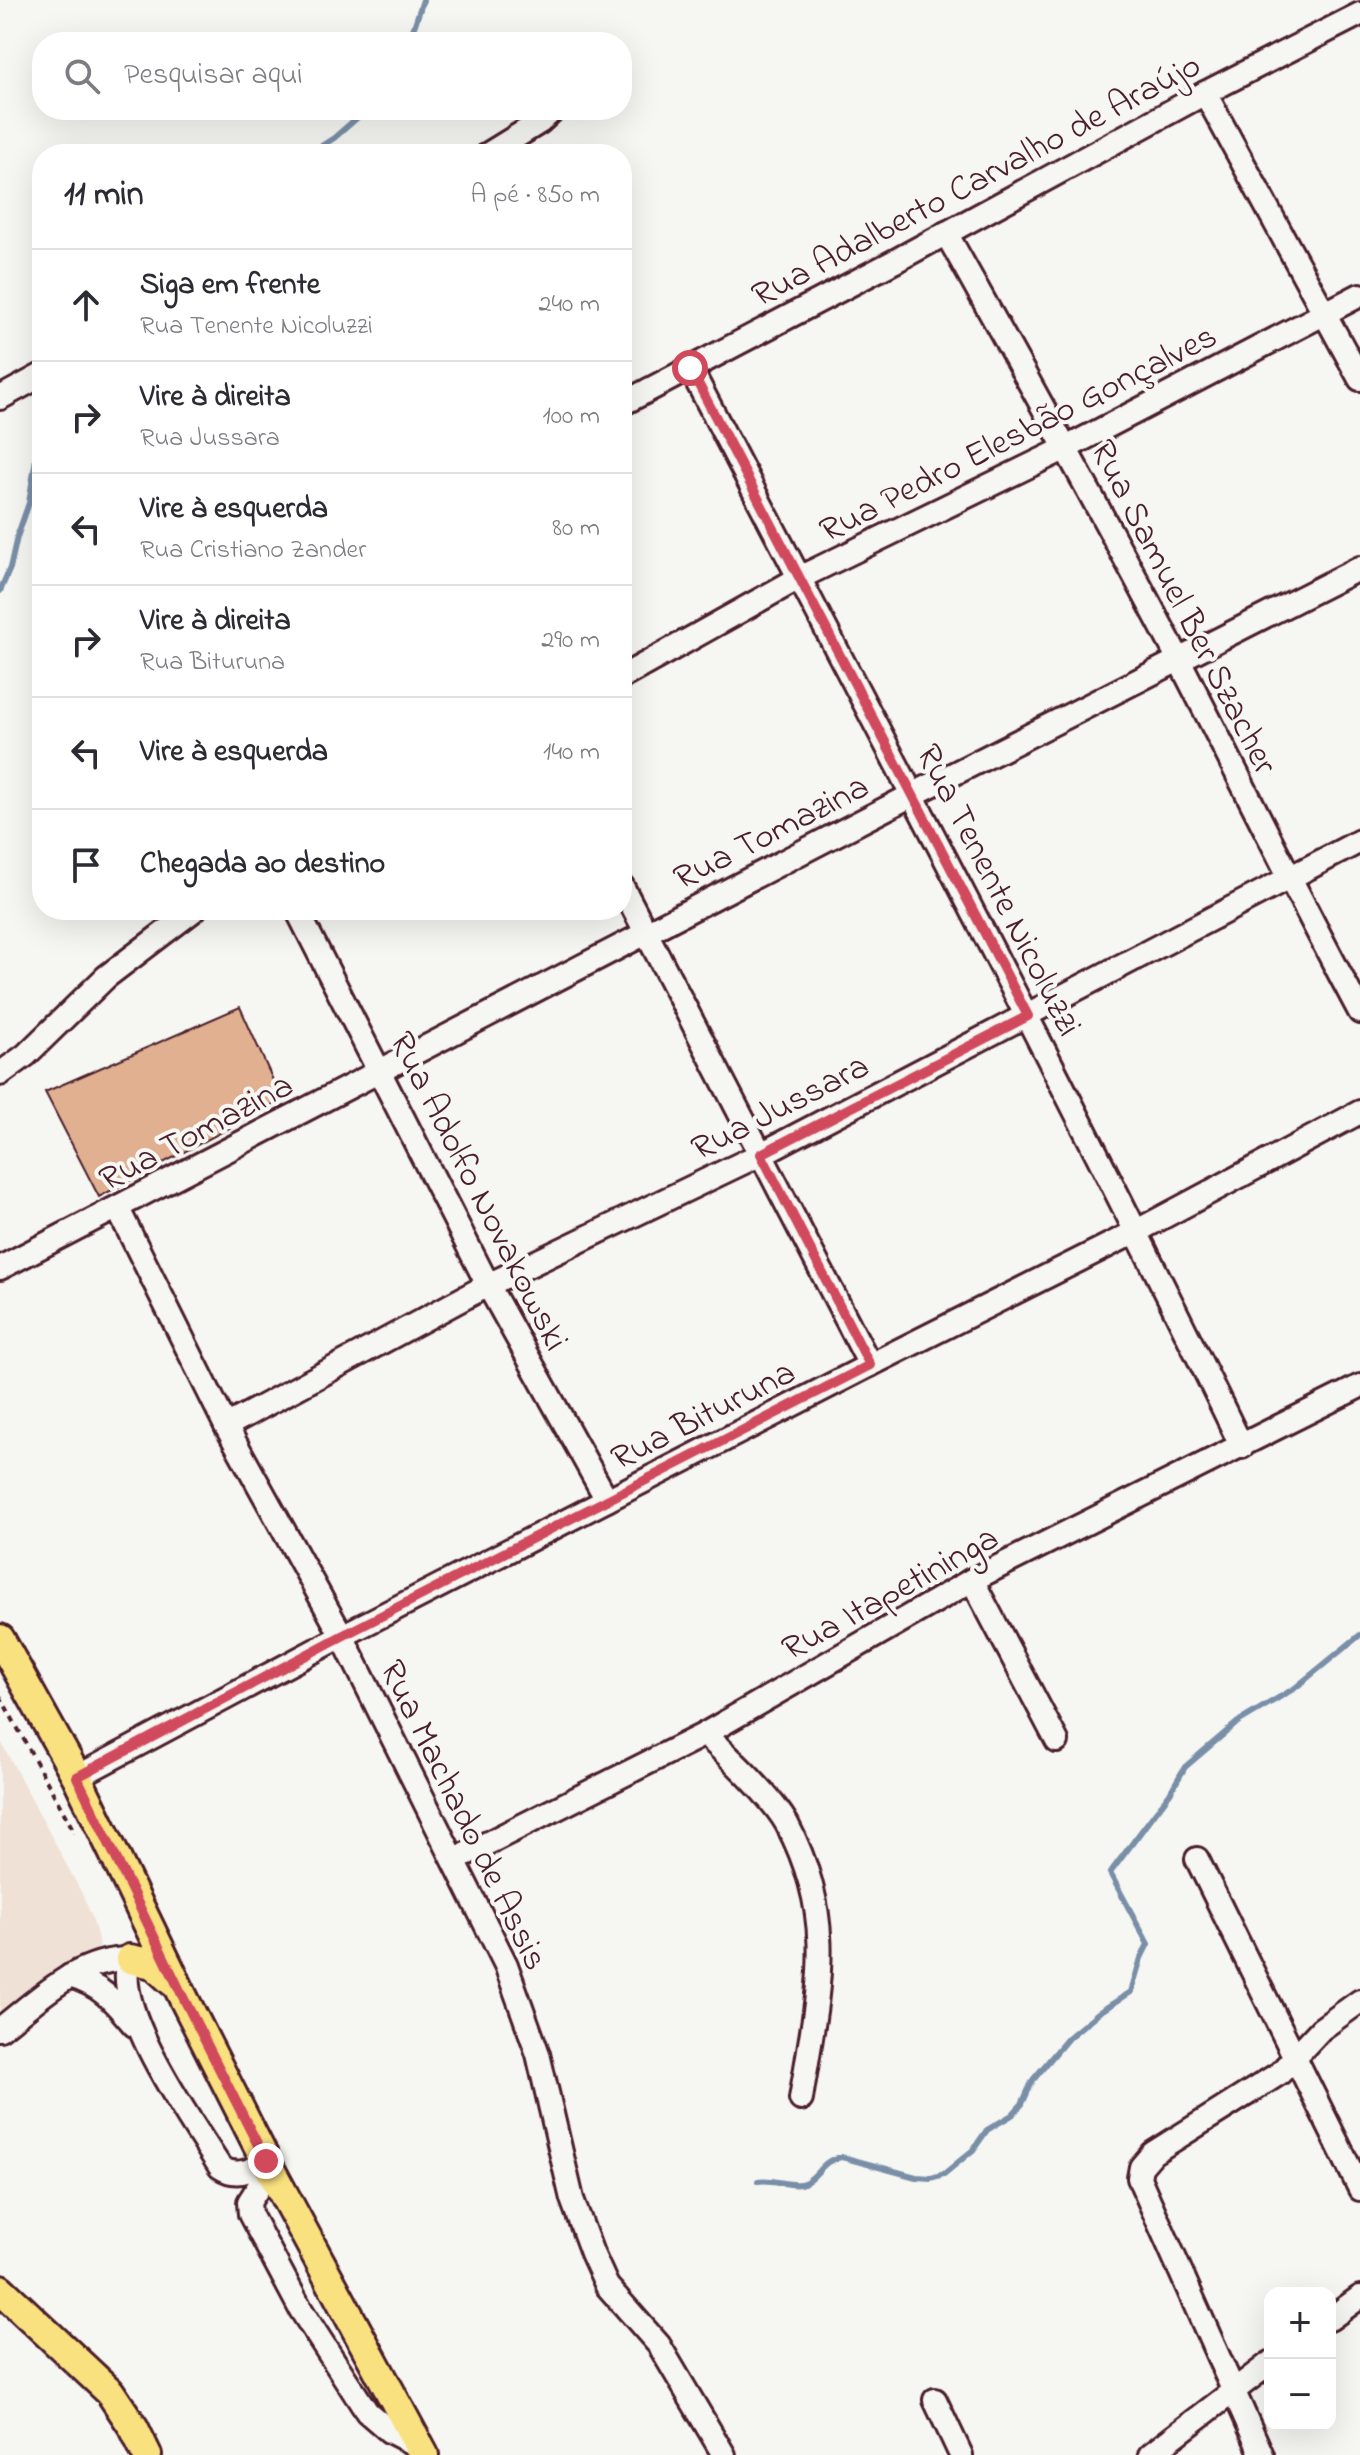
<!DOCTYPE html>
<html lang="pt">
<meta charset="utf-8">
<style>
:root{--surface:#fff;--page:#f2f2f3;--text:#2b2b33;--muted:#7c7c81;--line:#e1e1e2}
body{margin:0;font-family:"Indie Flower",sans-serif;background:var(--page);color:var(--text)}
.controls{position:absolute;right:24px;bottom:24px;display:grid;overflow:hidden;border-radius:16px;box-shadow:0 8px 32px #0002}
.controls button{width:72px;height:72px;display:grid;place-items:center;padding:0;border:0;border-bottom:2px solid var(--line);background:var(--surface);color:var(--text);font:40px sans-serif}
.stop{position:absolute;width:24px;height:24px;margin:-18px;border:6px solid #d1495b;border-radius:50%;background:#fff}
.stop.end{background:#d1495b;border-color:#fff;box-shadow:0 2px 8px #0008}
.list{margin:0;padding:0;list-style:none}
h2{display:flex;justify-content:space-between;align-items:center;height:104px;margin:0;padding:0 32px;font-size:34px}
h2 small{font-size:26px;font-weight:400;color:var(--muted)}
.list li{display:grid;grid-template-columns:52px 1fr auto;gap:24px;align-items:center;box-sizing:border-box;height:112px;padding:0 32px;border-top:2px solid var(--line)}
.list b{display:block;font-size:30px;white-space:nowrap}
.list p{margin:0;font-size:26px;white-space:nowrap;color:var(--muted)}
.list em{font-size:26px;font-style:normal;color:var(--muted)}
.icon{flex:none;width:44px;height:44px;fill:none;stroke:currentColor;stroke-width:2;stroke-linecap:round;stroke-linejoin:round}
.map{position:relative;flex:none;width:1360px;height:2455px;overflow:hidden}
.search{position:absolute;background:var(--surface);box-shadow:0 8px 32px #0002;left:32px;top:32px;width:600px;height:88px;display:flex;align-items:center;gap:20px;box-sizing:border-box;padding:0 28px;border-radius:32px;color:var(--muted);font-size:30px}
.panel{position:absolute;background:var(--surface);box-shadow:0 8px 32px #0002;left:32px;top:144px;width:600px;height:776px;border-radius:32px}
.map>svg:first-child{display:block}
.built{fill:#efe1d5}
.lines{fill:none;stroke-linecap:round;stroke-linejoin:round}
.stream{stroke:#798fa8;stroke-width:6}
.building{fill:#e0b091;stroke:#4a1f2b;stroke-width:2}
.minor-casing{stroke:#4a1f2b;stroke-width:28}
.major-casing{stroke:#4a1f2b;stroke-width:34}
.path{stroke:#4a1f2b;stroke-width:4;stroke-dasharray:6 6;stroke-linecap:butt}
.minor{stroke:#f6f6f2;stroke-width:22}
.major{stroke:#fae180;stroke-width:28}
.route{stroke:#d1495b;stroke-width:10}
.labels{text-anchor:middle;stroke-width:8;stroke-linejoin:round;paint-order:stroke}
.street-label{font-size:36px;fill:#4a1f2b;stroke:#f6f6f2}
</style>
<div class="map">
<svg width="1360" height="2455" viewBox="0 0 1360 2455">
<rect width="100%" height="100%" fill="#f6f6f2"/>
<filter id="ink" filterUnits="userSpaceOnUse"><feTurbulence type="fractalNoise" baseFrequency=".0125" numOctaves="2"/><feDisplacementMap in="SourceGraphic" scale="16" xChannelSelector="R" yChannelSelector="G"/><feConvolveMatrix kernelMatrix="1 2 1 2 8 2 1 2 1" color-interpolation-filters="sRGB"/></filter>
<g filter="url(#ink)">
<polygon class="built" points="0,1740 81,1892 92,1917 100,1947 0,2012"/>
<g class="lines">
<g class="stream">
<polyline points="409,42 423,0"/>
<polyline points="309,154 334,138 366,110"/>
<polyline points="0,591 10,568 17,537 29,503 42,421"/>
<path d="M758,2181c16,-3 34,7 46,2 16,-7 16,-23 38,-26l74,20 15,1 13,-4 29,-24 14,-20 25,-15 10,-11 11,-24 35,-42 30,-25 33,-21 10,-34 7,-14 -38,-71 60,-80 15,-26 53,-45 57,-34 65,-53"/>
</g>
</g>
<polygon class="building" points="240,1007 282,1100 99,1197 45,1092"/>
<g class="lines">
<g class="minor-casing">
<g id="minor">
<polyline points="1205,93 1360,379"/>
<polyline points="488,154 540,122 553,110"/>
<path d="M946,233c79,141 157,282 232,425 61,118 119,237 182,354"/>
<path d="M690,368c186,359 376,715 552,1079"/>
<polyline points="0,398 42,375"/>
<polyline points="622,404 897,260 1205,93 1360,14"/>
<polyline points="622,677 799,578 1066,448 1360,295"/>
<polyline points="622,886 870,1365"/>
<polyline points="297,910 488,1285 607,1500"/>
<polyline points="0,1074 26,1055 106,977 194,910"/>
<polyline points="118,1209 226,1426 342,1636 506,1965 538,2054 572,2199 592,2253 607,2286 659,2345 724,2455"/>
<polyline points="0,1268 914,794 1360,568"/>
<polyline points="226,1426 488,1285 761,1154 1360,841"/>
<polyline points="972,1580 1057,1741"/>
<path d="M705,1734c24,23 66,62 82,90 52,99 30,171 14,275"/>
<polyline points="77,1777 342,1636 870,1365 1137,1231 1360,1112"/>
<polyline points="1197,1859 1360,2189"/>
<polyline points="454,1860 705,1734 972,1580 1360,1386"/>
<path d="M70,1976c32,10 43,24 64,49"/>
<path d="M0,2029c39,-30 78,-71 130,-70 -21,47 64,166 90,208 16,11 32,4 46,-6"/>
<polyline points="270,2169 249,2202 250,2214 301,2310 367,2412 389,2431 418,2446"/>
<polyline points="1330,2319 1360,2297"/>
<polyline points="935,2400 961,2455"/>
<polyline points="1150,2455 1270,2363"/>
<polyline points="1262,2455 1139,2178 1141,2167 1153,2153 1280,2073 1321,2029 1360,2001"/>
</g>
</g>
<g class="major-casing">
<g id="major">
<polyline points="0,1639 77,1777 184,1999 270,2169 424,2455"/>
<polyline points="130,1959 153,1964 173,1982"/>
<polyline points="0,2289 110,2392 134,2428 147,2455"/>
</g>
</g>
<polyline class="path" points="0,1696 75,1833"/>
<use href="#minor" class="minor"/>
<use href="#major" class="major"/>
</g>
</g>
<g class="lines" filter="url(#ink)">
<polyline class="route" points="266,2161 184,1999 77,1777 342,1636 870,1365 761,1154 1028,1016 690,368"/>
</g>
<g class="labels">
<g class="street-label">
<text transform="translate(975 178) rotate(-28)" y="13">Rua Adalberto Carvalho de Araújo</text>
<text transform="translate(1017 431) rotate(-27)" y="13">Rua Pedro Elesbão Gonçalves</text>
<text transform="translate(1186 606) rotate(63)" y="13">Rua Samuel Ber Szacher</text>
<text transform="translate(770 830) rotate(-27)" y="13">Rua Tomazina</text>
<text transform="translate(1001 889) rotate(63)" y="13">Rua Tenente Nicoluzzi</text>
<text transform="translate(779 1105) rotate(-27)" y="13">Rua Jussara</text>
<text transform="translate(195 1130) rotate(-28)" y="13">Rua Tomazina</text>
<text transform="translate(481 1190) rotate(63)" y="13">Rua Adolfo Novakowski</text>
<text transform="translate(702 1413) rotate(-27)" y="13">Rua Bituruna</text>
<text transform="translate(889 1591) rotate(-29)" y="13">Rua Itapetininga</text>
<text transform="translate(466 1814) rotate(64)" y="13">Rua Machado de Assis</text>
</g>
</g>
</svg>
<div class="controls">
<button>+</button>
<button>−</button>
</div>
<div class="stop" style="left:690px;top:368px"></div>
<div class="stop end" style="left:266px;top:2161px"></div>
<div class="search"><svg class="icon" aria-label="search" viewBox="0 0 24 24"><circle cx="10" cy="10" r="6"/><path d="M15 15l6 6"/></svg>Pesquisar aqui</div>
<section class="panel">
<h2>11 min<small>A pé · 850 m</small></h2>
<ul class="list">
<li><svg class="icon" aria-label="ahead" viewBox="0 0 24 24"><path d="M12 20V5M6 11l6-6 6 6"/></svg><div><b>Siga em frente</b><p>Rua Tenente Nicoluzzi</p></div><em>240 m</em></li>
<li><svg class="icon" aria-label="right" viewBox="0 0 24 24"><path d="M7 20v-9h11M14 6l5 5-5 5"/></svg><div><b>Vire à direita</b><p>Rua Jussara</p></div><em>100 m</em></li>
<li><svg class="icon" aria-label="left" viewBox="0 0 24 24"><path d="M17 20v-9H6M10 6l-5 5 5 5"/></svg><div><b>Vire à esquerda</b><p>Rua Cristiano Zander</p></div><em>80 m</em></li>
<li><svg class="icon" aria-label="right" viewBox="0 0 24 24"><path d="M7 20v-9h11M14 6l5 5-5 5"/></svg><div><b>Vire à direita</b><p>Rua Bituruna</p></div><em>290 m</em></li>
<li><svg class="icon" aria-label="left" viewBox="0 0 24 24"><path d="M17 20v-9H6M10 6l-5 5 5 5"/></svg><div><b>Vire à esquerda</b></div><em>140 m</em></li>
<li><svg class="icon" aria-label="arrive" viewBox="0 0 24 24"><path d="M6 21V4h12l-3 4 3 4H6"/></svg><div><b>Chegada ao destino</b></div></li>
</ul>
</section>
</div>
